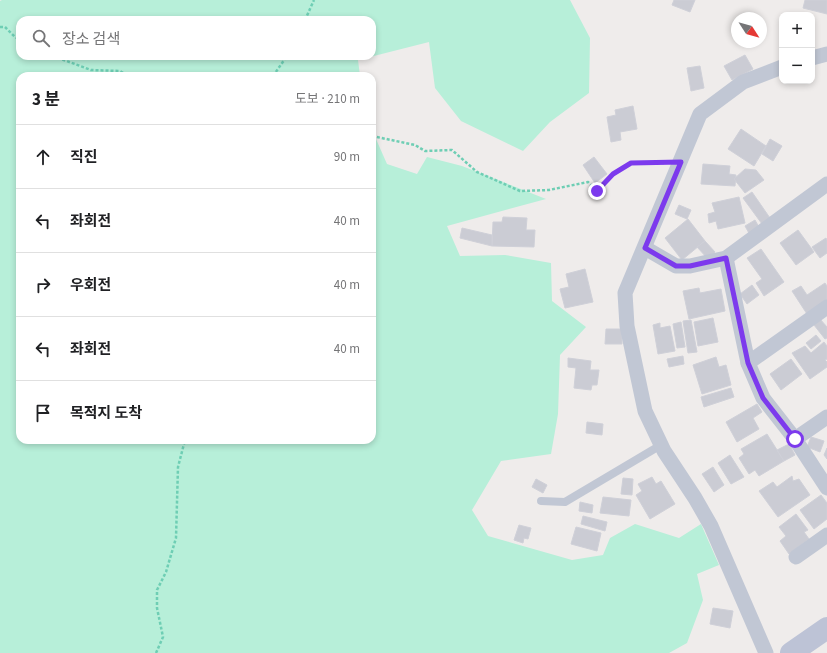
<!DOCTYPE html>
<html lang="ko">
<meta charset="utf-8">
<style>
:root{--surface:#fff;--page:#f6f6f6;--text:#202124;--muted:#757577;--line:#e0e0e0}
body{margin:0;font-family:"Source Sans 3","Noto Sans KR",sans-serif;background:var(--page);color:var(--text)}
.controls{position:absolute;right:12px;top:12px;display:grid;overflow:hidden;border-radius:8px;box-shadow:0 2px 6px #0003}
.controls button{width:36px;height:36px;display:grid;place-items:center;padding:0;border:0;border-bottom:1px solid var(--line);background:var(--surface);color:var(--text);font:20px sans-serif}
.compass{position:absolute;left:731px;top:12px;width:36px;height:36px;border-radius:50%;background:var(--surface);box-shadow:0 2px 6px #0003;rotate:126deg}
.stop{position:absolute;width:12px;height:12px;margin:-9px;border:3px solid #7c3aed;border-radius:50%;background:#fff}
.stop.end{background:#7c3aed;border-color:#fff;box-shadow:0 1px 4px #0008}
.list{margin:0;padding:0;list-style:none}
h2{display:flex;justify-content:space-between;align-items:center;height:52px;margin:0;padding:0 16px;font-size:17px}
h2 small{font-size:13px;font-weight:400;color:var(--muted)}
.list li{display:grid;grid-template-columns:26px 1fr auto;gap:12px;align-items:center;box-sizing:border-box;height:64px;padding:0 16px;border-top:1px solid var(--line)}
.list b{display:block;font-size:15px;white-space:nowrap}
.list em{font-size:13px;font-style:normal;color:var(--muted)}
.icon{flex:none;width:22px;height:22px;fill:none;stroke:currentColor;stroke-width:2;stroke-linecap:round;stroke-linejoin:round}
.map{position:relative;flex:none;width:827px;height:653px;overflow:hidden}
.search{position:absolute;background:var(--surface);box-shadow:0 2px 6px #0003;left:16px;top:16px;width:360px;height:44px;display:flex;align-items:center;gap:10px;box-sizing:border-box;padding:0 14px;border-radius:12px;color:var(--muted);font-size:15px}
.panel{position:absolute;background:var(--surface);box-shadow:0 2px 6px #0003;left:16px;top:72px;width:360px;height:372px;border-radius:12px}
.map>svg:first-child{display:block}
.green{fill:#b7efd9;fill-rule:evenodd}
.building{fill:#cbccd4;stroke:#cfd0d8}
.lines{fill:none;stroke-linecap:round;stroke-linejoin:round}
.path{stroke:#6eceb4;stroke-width:2.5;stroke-dasharray:3 2;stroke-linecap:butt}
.lane{stroke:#c1c7d4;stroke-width:8}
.street{stroke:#c1c7d4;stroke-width:15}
.secondary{stroke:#bdc3d6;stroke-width:22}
.route{stroke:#7c3aed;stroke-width:5}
</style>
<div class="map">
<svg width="827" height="653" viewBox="0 0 827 653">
<rect width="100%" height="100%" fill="#efeceb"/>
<path class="green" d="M2,0h568l20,38 -1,55 -39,29 -27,29 -62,-30 -26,-33 -6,-46 -71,18 2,16h-340v364h352v-310l15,34 30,10 10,-17 35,9 84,33 -99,27 13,30 45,-1 46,8 1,38 34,26 -26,28 -2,59 -7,40 -50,7 -29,49 16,26 84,24 31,-5 7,-17 25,-14 44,14 22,-14 18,41 -22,9 6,26 -16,43 -18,10h-669v-652zM20,20h352v36h-352z"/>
<g class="building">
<polygon points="674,0 695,0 690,12 672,5"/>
<polygon points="805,0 827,0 827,14 803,8"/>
<polygon points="745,55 753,69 732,80 724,66"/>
<polygon points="700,66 704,88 691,91 687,68"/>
<polygon points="633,106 637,129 620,132 621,140 611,142 607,117 616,115 615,110"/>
<polygon points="741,129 766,146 754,166 728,149"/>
<polygon points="770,139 782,146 773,161 762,154"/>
<polygon points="594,157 607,174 595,183 583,165"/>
<polygon points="703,164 730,166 729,174 736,175 735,186 701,184"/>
<polygon points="745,169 756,170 764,180 745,193 734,179"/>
<polygon points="752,192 770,218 762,224 743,198"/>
<polygon points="739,197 745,223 718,229 716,221 709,223 708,214 715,212 712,203"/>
<polygon points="679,205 691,210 687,219 675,214"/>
<polygon points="503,217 527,218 526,230 535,230 534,247 492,246 493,222 502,222"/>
<polygon points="688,219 705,241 682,260 665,238"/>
<polygon points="755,220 760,229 750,235 745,226"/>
<polygon points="462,228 492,235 492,246 460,238"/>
<polygon points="798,230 814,252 796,265 780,243"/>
<polygon points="826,238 827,240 827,253 820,258 812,247"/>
<polygon points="705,241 715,252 708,259 697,247"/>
<polygon points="761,249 784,282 764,296 756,283 762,279 747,258"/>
<polygon points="585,269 593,302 565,308 560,289 569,287 566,274"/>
<polygon points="825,283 827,286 827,301 807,314 792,291 801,286 807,295"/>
<polygon points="752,285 759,295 747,304 740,294"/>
<polygon points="699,288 700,293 721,289 725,311 689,319 683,291"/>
<polygon points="713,318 718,342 698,346 694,322"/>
<polygon points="820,319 827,327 827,338 825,339 814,325"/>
<polygon points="691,320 697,352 688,353 683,321"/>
<polygon points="681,322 685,347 677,348 673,324"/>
<polygon points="660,323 660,328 670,326 675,351 658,354 653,325"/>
<polygon points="606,329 622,329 622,344 605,344"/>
<polygon points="816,335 821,341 811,349 806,343"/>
<polygon points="824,342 827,346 827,359 825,360 827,362 827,367 810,379 792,353 805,346 811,353"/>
<polygon points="683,356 684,364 669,367 667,359"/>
<polygon points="716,357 719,367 726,365 731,385 702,394 693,365"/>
<polygon points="568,358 591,361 590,370 599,370 597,385 592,385 591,390 574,388 576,368 568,367"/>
<polygon points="791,359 802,374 781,390 770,374"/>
<polygon points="731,388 734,397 704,407 701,397"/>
<polygon points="757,404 762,412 753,418 759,429 737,442 726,422"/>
<polygon points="587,422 603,424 602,435 586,433"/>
<polygon points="767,434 784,461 759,476 755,470 749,474 739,458 744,454 741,449"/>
<polygon points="811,437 824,441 820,452 807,447"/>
<polygon points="789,444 795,455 784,461 777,450"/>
<polygon points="827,448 827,459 824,455"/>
<polygon points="730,455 744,477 731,484 718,463"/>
<polygon points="713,467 724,485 714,492 702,474"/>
<polygon points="792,476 793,481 799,479 810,495 778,517 759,491 773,482 777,487"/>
<polygon points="652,477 656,484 661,481 675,504 650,519 636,495 642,491 638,484"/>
<polygon points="623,478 633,479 632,495 621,494"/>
<polygon points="536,479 547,485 543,493 532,487"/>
<polygon points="821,495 827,503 827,519 814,529 800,510"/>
<polygon points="603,497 631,500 629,516 600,513"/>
<polygon points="580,502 593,505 592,513 579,511"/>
<polygon points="796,514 808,530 804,532 809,539 789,554 780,541 786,536 779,527"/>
<polygon points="583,516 607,522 605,531 581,524"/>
<polygon points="519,525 531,528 528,539 524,538 523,543 514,540"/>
<polygon points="576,527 601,533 597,551 571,544"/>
<polygon points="713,608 733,611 730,628 710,624"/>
</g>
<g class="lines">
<g class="path">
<polyline points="305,20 314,0"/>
<polyline points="0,27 5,27 15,37 20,40"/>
<polyline points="53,56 91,70 120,71 128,76"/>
<polyline points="273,76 287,56"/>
<polyline points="372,136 415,145 425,151 452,150 477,172 520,191 549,190 588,182 597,191 613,174 631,163 664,163"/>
<polyline points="156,653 163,637 157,608 157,590 166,572 176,538 178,467 185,440"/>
</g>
<polyline class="lane" points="541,501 565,502 661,445"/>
<g class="street">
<polyline points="812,58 827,54"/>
<polyline points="645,248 676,266 690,266 726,258 827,184"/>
<polyline points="726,258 748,363 763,398 795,439 827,488"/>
<polyline points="748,363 827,307"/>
<polyline points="795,439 827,417"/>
<polyline points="796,557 827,535"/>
<polyline points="766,653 711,526 695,498 664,451 645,411 627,326 625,293 700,114 743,82 782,67"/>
</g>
<polyline class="secondary" points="791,653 827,628"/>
</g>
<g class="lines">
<polyline class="route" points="597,191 613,174 631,163 681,162 645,248 676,266 690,266 726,258 748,363 763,398 795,439"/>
</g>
</svg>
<div class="controls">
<button>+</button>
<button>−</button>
</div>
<svg class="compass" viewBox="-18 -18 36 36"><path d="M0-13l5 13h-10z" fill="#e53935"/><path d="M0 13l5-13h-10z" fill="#757577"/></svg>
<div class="stop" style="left:795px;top:439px"></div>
<div class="stop end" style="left:597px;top:191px"></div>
<div class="search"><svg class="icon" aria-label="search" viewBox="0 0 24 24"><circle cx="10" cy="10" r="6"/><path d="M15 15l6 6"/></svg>장소 검색</div>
<section class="panel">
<h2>3 분<small>도보 · 210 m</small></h2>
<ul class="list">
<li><svg class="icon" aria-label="ahead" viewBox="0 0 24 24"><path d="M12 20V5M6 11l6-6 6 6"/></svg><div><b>직진</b></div><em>90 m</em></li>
<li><svg class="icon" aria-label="left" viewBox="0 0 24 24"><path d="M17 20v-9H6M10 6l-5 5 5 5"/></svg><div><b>좌회전</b></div><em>40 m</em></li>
<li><svg class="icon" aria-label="right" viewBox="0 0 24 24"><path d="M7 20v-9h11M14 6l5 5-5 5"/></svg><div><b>우회전</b></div><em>40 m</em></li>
<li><svg class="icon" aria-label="left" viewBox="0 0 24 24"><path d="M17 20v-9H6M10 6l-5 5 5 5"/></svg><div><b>좌회전</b></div><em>40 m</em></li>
<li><svg class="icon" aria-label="arrive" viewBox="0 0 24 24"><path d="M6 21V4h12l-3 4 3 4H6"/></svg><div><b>목적지 도착</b></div></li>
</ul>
</section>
</div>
